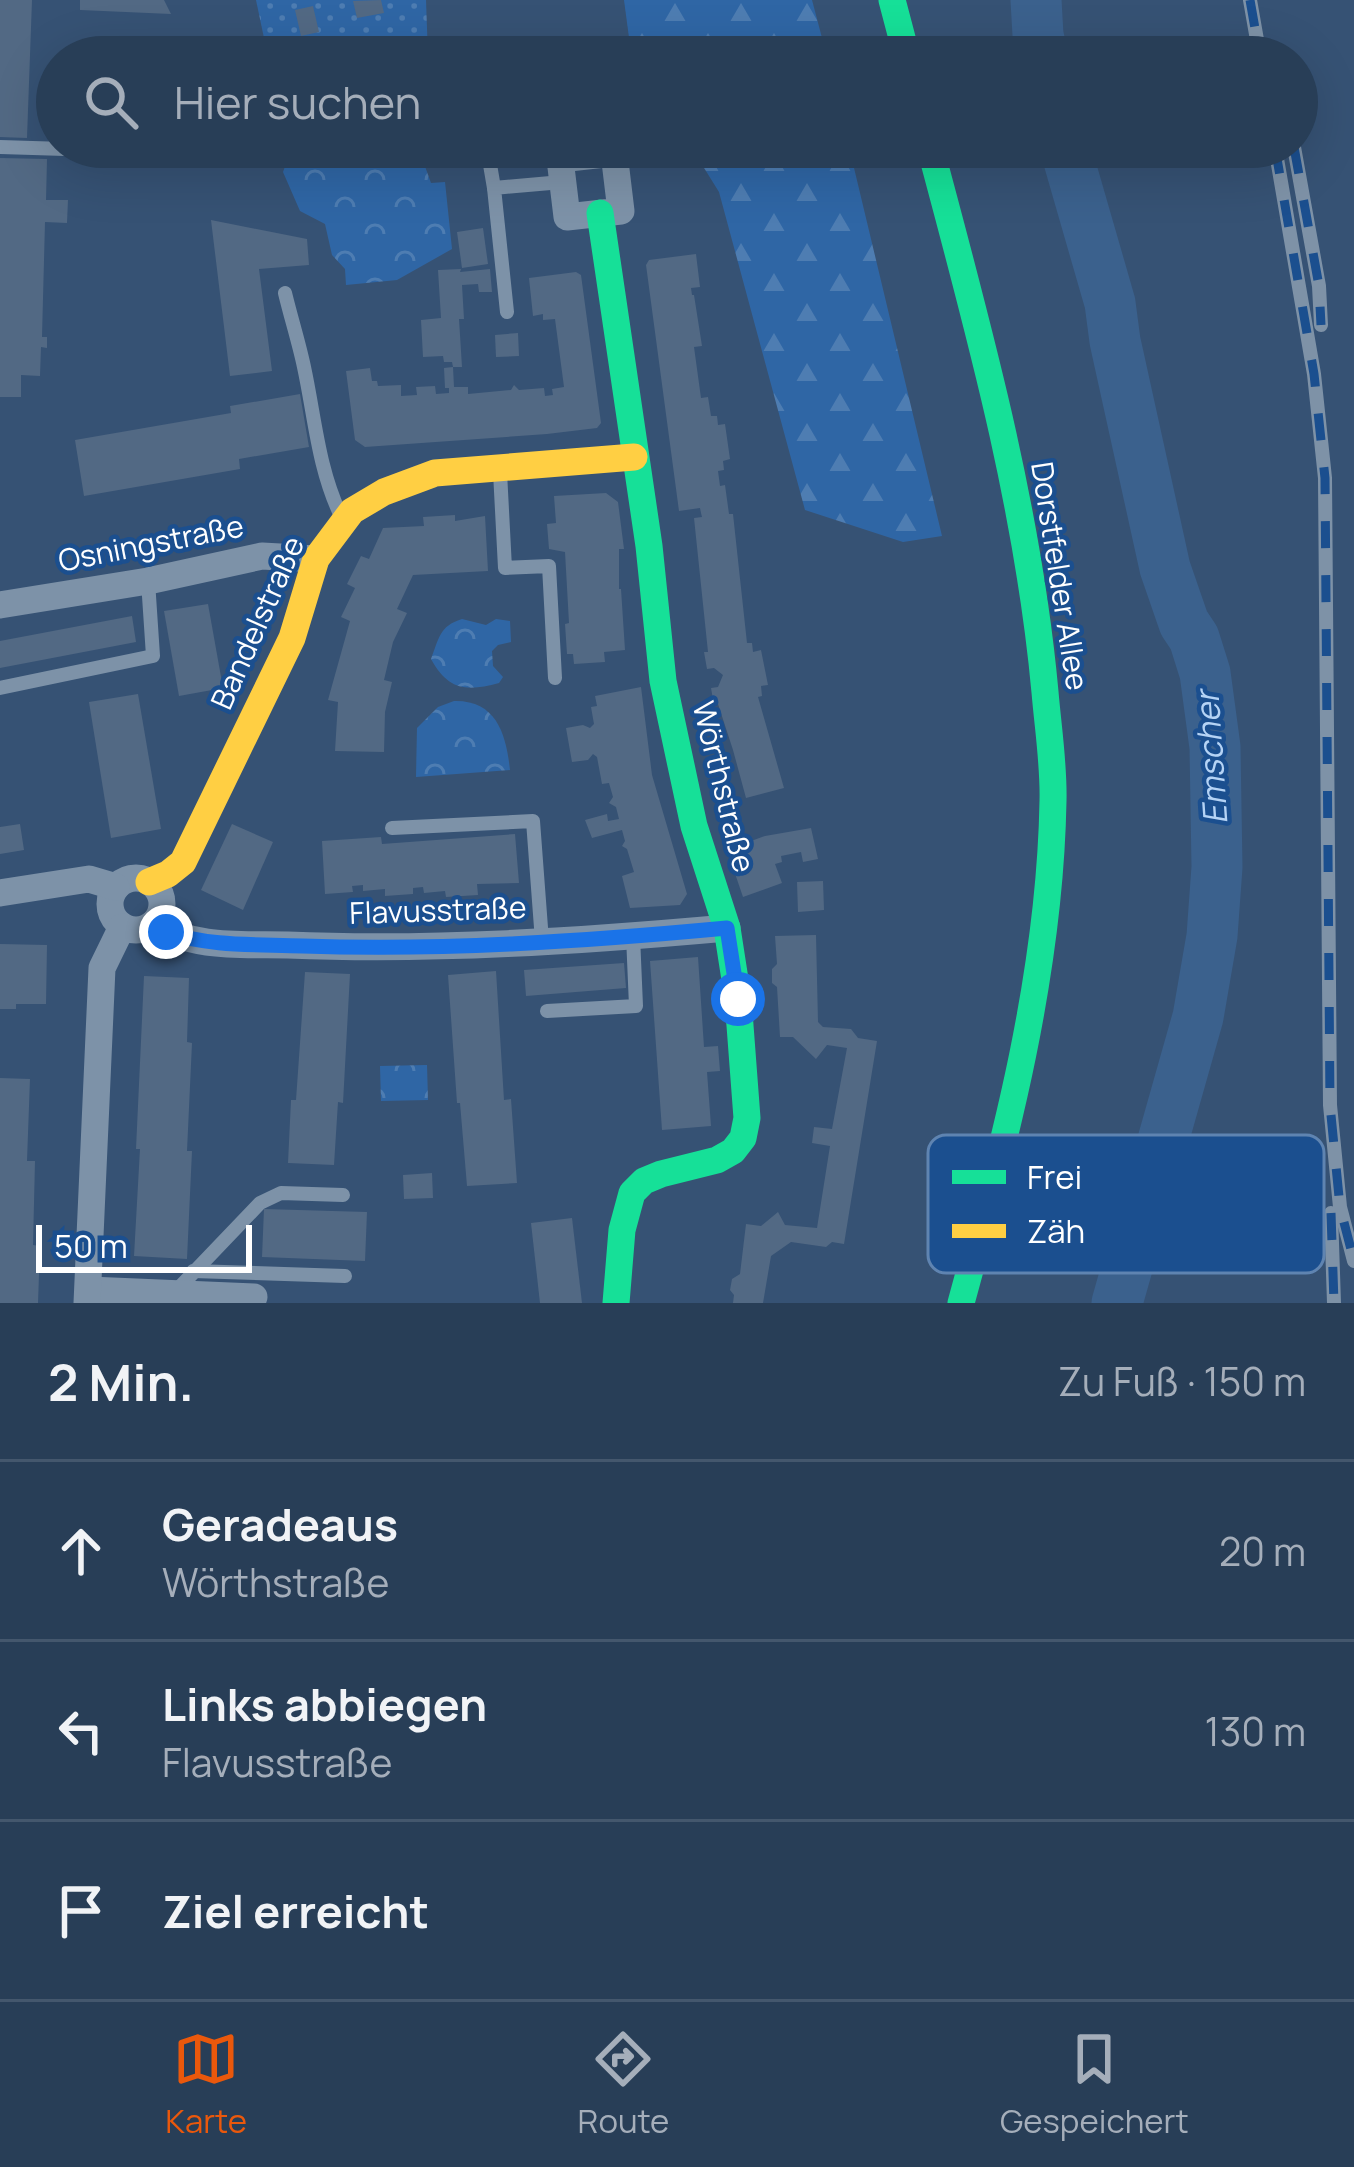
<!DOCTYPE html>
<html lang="de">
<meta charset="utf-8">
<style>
:root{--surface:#283e57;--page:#30455d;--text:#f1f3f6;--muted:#a5aeba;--line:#44576d;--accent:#ea580c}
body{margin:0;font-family:Manrope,sans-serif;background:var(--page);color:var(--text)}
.scale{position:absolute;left:36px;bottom:30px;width:216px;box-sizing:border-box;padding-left:12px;border:6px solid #fff;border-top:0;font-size:33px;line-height:42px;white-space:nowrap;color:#fff;-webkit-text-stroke:9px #1b4f8f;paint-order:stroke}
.stop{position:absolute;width:36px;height:36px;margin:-27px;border:9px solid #1a73e8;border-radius:50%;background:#fff}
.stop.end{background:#1a73e8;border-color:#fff;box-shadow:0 3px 12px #0008}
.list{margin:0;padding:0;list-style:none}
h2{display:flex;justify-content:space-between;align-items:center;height:156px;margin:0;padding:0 48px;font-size:51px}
h2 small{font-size:39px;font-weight:400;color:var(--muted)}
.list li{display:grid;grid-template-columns:78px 1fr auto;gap:36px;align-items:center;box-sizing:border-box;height:180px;padding:0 48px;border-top:3px solid var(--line)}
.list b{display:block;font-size:45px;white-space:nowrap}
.list p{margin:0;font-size:39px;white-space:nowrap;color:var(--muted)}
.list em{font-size:39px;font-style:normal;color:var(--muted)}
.icon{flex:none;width:66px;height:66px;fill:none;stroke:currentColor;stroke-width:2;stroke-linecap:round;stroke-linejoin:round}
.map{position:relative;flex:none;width:1354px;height:1303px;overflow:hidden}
.search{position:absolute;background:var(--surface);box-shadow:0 12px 48px #0002;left:36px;right:36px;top:36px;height:132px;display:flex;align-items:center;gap:30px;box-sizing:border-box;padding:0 42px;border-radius:66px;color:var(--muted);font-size:45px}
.sheet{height:696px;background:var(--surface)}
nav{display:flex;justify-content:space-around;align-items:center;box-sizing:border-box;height:168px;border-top:3px solid var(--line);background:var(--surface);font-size:33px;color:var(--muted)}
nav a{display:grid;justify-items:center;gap:6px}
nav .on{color:var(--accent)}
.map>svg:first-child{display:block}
.grass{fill:url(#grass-dots)}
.forest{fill:url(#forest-firs)}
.park{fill:url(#park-crowns)}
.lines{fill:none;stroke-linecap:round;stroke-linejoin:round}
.river{stroke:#3b618d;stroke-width:51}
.building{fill:#526984}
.lane{stroke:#7d92a8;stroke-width:14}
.street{stroke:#7d92a8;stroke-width:27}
.fast{stroke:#16e098;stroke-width:27}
.slow{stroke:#ffcf43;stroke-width:27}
.rail-casing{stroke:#7e92a7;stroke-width:14}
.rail{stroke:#1b4f8f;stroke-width:9;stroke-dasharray:27;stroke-linecap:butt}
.route{stroke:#1a73e8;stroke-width:15}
.labels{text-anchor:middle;stroke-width:9;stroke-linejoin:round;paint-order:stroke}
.street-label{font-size:30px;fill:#fff;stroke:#1b4f8f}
.water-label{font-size:33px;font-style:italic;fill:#b5d3f5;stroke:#1b4f8f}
.key{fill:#1b4f8f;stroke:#5f84b1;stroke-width:3}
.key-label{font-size:33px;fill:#fff}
</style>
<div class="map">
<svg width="1354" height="1303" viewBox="0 0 1354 1303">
<defs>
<pattern id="grass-dots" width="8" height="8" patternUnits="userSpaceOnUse" patternTransform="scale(3)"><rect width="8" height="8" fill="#2f66a5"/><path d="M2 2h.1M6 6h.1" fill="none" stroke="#4e7db2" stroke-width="1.8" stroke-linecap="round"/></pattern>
<pattern id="forest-firs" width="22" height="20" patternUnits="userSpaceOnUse" patternTransform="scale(3)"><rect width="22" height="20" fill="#2f66a5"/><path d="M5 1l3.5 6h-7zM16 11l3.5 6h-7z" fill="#4e7db2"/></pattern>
<pattern id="park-crowns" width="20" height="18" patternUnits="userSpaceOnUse" patternTransform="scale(3)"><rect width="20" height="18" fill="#2f66a5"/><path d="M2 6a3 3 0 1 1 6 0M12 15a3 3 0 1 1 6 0" fill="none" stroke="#4e7db2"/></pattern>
</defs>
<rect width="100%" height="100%" fill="#365274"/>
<polygon class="grass" points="256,0 426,0 428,57 268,57"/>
<g class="forest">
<polygon points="624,0 812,0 827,57 637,57 630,45"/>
<polygon points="691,147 849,147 942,536 903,542 805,510 719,192"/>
</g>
<g class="park">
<polygon points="401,147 418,147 431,183 445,182 452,249 397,280 346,285 345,269 332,255 325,224 300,211 283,172 287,161"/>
<path d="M462,619l24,6 10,-6 14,2 1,21 -13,3 -6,6 1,15 10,11 -4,6c-33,9 -51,7 -68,-24 8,-20 8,-33 31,-40z"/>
<path d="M454,701c43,-1 52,34 56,69l-94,7 1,-49 21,-21z"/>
<polygon points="427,1065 428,1100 381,1101 380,1066"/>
</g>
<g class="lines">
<g class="river">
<polyline points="1036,0 1038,35 1043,57"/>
<polyline points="1065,147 1110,303 1115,341 1165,568 1184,623 1194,638 1205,673 1215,747 1217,867 1212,936 1198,1017 1117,1303"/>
</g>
</g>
<g class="building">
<polygon points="0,0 32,0 27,138 0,137"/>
<polygon points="80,0 164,0 171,14 80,10"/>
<polygon points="381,0 384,13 357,18 353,1"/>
<polygon points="313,6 319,32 301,36 295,10"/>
<polygon points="0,158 47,159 46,200 68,200 67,223 45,222 42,337 47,337 47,348 41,347 40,376 21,375 21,397 0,397"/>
<polygon points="211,220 307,239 309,265 259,269 272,371 230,376"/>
<polygon points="483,228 488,264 462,268 457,232"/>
<polygon points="696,254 700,287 691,288 692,295 694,295 702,346 694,347 701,398 708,397 711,416 717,416 718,425 725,424 730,459 723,461 724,470 718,471 720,486 725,485 729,514 733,514 747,643 752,643 753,652 761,650 768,685 761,686 762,696 758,697 784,788 746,798 733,750 718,704 714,705 711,688 718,687 723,675 714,668 707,669 704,652 708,652 694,518 702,517 701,513 700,508 679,511 646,265 649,260"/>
<polygon points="461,269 460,272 490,269 492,292 479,292 478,284 462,285 464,319 459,319 462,367 453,367 452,362 444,362 443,356 423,357 421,320 441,318 438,270"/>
<polygon points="576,272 581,275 601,423 597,428 547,434 365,447 355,440 346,371 370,368 372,381 377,381 378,386 401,385 401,396 417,395 416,387 435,386 436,394 449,393 449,388 445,388 444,368 453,367 454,387 468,387 468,394 511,390 514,385 519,390 544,388 545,396 553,395 552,389 564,387 555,319 543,320 543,314 533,316 529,278"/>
<polygon points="518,333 519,356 496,357 495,335"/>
<polygon points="300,394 309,447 239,459 240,469 84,496 75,440 231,413 230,406"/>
<polygon points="606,493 618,502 624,549 619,549 619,589 621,589 625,650 604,652 605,662 574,664 573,654 567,654 565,624 569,623 565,552 549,549 547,524 556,523 554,496"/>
<polygon points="455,515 455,521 485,516 488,571 413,575 397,609 407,613 393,642 384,680 392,682 385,712 384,752 335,751 338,702 328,700 350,621 341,617 355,588 347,584 361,556 369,559 383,528 424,526 423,517"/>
<polygon points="208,604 223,688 179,696 164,611"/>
<polygon points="132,616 136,642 0,668 0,641"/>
<polygon points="641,687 652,775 687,894 680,905 630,908 622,876 634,872 627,849 622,846 625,841 622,830 592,838 585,820 607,814 608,821 619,819 616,807 609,803 613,797 609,783 602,784 597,757 593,754 588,760 572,762 566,728 583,725 590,728 594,724 591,707 597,706 595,696"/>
<polygon points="138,694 161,829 111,838 89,702"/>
<polygon points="20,824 24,850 0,854 0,827"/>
<polygon points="232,824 273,842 243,910 201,890"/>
<polygon points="811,828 818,859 803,862 801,852 781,856 782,862 775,864 782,883 743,897 727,850 765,836"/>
<polygon points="515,834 519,883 477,884 478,895 446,897 445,891 424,893 423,887 413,888 413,894 385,896 385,889 363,891 363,885 352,886 353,892 325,894 322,841 381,837 382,844"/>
<polygon points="823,881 824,910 798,912 797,882"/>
<polygon points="816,935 818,1022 823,1027 851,1029 858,1038 877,1041 844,1244 832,1242 826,1247 791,1242 771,1256 763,1303 733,1303 734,1295 730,1290 732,1279 740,1274 746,1224 761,1226 778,1212 785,1225 817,1228 830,1146 812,1143 814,1127 832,1129 847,1048 827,1045 816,1059 793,1037 780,1037 777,987 772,983 772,969 777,964 775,936"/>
<polygon points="0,944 47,945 46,1004 16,1004 16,1009 0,1009"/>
<polygon points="698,957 704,1047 718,1046 720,1071 707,1072 711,1126 662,1130 650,961"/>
<polygon points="624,963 626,988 526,996 524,970"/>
<polygon points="496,971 504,1100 511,1099 517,1183 467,1186 460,1103 457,1103 448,975"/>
<polygon points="305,972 350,974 343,1103 338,1102 334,1165 288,1163 291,1100 296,1100"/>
<polygon points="144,976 189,978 187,1042 192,1043 187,1151 192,1151 187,1259 134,1256 140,1149 136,1149"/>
<polygon points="0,1078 30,1079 27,1161 35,1161 33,1245 40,1246 38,1303 0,1303"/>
<polygon points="432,1173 433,1198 404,1199 403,1175"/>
<polygon points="264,1209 367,1212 365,1261 262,1257"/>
<polygon points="572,1218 582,1303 540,1303 531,1223"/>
</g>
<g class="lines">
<g class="lane">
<polyline points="0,147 65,149"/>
<polyline points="487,147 494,188"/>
<path d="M285,293c6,25 14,50 19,74 11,51 14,101 37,149"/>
<polyline points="507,312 494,188 562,182"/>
<polyline points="500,472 505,568 549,566 555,678"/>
<polyline points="0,688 153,656 148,581"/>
<polyline points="392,828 533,821 542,941"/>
<polyline points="547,1011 636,1006 633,936"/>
<polyline points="193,1271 345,1276"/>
<polyline points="174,1293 260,1203 281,1193 343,1195"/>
</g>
<g class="street">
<polygon points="614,153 621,211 567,217 560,159"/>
<polyline points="0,605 148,581 262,556 316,559"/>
<circle cx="136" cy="904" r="26"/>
<polyline points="0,893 89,879 116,887"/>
<path d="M154,923c37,26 90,21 134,22 146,6 293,-4 439,-17"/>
<polyline points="89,1290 254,1297"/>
<polyline points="87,1303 102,968 122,927"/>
</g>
<g class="fast">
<polyline points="892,0 907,57"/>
<path d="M930,147c48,180 98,359 115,545 3,36 9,73 8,109 -3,171 -47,338 -92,502"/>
<polyline points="600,213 649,546 663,681 694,826 727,928 738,999 747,1118 743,1138 733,1151 717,1160 661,1174 644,1181 632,1193 622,1230 616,1303"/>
</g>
<polyline class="slow" points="149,882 168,874 183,862 292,638 316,559 352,511 384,492 435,473 634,457"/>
<g class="rail-casing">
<g id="rail">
<polyline points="1250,0 1260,57"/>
<polyline points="1275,147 1314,374 1325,478 1330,1105 1340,1207 1354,1261"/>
<polyline points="1294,147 1319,286 1321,325"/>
<polyline points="1331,1213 1334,1303"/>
</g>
</g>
<use href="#rail" class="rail"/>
</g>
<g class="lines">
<path class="route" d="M166,932c44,15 92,12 137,14 141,5 284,-5 424,-18l11,71"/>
</g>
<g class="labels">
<g class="street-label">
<text transform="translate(151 544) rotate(-11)" y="10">Osningstraße</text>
<text transform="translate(1059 576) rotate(81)" y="10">Dorstfelder Allee</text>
<text transform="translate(258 623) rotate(-66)" y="10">Bandelstraße</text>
<text transform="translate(723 787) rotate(76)" y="10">Wörthstraße</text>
<text transform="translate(438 911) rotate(-2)" y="10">Flavusstraße</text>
</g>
<g class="water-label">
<text transform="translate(1211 758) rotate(-94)" y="12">Emscher</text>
</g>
</g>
<rect x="928" y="1135" width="396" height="138" rx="18" class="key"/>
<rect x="952" y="1170" width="54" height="14" fill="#16e098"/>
<rect x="952" y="1224" width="54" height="14" fill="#ffcf43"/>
<g class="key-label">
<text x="1027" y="1189">Frei</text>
<text x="1027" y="1243">Zäh</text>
</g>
</svg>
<div class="scale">50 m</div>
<div class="stop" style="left:738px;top:999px"></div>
<div class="stop end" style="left:166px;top:932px"></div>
<div class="search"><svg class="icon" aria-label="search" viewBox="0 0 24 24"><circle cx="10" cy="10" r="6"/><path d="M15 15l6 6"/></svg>Hier suchen</div>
</div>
<section class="sheet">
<h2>2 Min.<small>Zu Fuß · 150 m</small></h2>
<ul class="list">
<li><svg class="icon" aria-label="ahead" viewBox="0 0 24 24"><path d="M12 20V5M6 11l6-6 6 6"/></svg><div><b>Geradeaus</b><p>Wörthstraße</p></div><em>20 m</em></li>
<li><svg class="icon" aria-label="left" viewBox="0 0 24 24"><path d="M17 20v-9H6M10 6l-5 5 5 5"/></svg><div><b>Links abbiegen</b><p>Flavusstraße</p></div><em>130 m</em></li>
<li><svg class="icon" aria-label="arrive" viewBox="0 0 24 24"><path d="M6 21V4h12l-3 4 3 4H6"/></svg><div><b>Ziel erreicht</b></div></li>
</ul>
</section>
<nav>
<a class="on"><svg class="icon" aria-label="map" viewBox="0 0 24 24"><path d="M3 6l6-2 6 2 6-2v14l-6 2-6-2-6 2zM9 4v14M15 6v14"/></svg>Karte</a>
<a><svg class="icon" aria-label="directions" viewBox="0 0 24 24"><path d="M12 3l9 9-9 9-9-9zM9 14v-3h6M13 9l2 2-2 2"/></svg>Route</a>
<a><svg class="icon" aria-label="saved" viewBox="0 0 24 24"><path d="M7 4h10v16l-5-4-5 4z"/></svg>Gespeichert</a>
</nav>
